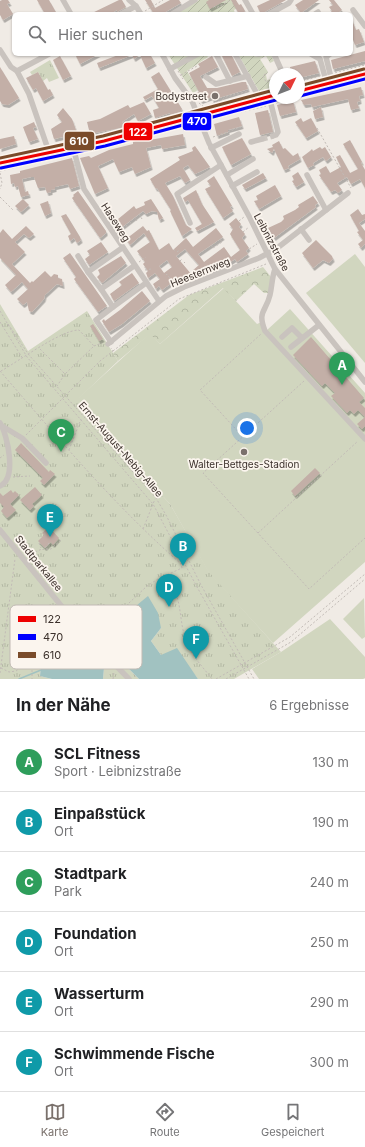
<!DOCTYPE html>
<html lang="de">
<meta charset="utf-8">
<style>
:root{--surface:#fff;--page:#f6f6f6;--text:#202124;--muted:#757577;--line:#e0e0e0;--accent:#7a716c}
body{margin:0;font-family:Inter,sans-serif;background:var(--page);color:var(--text)}
.compass{position:absolute;left:269px;top:68px;width:36px;height:36px;border-radius:50%;background:var(--surface);box-shadow:0 1px 3px #0004;rotate:47deg}
.you{position:absolute;left:247px;top:428px;width:14px;height:14px;margin:-10px;border:3px solid #fff;border-radius:50%;background:#1a73e8;box-shadow:0 0 0 6px #1a73e833}
.badge{display:grid;place-items:center;width:26px;height:26px;border-radius:50%;background:var(--accent);color:#fff;font-size:13px;font-weight:700}
.pin{position:absolute;translate:-50% -33px;filter:drop-shadow(0 1px 2px #0008)}
.pin::after{content:'';position:absolute;top:21px;width:14px;height:12px;background:inherit;clip-path:polygon(0 0,100% 0,50% 100%)}
.list{margin:0;padding:0;list-style:none}
h2{display:flex;justify-content:space-between;align-items:center;height:52px;margin:0;padding:0 16px;font-size:17px}
h2 small{font-size:13px;font-weight:400;color:var(--muted)}
.list li{display:grid;grid-template-columns:26px 1fr auto;gap:12px;align-items:center;box-sizing:border-box;height:60px;padding:0 16px;border-top:1px solid var(--line)}
.list b{display:block;font-size:15px;white-space:nowrap}
.list p{margin:0;font-size:13px;white-space:nowrap;color:var(--muted)}
.list em{font-size:13px;font-style:normal;color:var(--muted)}
.icon{flex:none;width:22px;height:22px;fill:none;stroke:currentColor;stroke-width:2;stroke-linecap:round;stroke-linejoin:round}
.map{position:relative;flex:none;width:365px;height:679px;overflow:hidden}
.search{position:absolute;background:var(--surface);box-shadow:0 1px 3px #0004;left:12px;right:12px;top:12px;height:44px;display:flex;align-items:center;gap:10px;box-sizing:border-box;padding:0 14px;border-radius:6px;color:var(--muted);font-size:15px}
.sheet{height:412px;background:var(--surface)}
nav{display:flex;justify-content:space-around;align-items:center;box-sizing:border-box;height:56px;border-top:1px solid var(--line);background:var(--surface);font-size:11px;color:var(--muted)}
nav a{display:grid;justify-items:center;gap:2px}
nav .on{color:var(--accent)}
.map>svg:first-child{display:block}
.grass{fill:#d1d6bf}
.forest{fill:url(#forest-crowns)}
.park{fill:url(#park-tufts)}
.garden{fill:url(#garden-furrows)}
.water{fill:#a1c2c1}
.lines{fill:none;stroke-linecap:round;stroke-linejoin:round}
.stream{stroke:#a1c2c1;stroke-width:1.5}
.building{fill:#c3afa7;fill-rule:evenodd;filter:url(#shadow)}
.minor-tunnel{stroke:#ccc6c0;stroke-width:5.5;stroke-dasharray:5.5 3;stroke-linecap:butt}
.path{stroke:#c2bbb6;stroke-width:1;stroke-dasharray:2 2;stroke-linecap:butt}
.minor{stroke:#c9c3be;stroke-width:5.5}
.bus-1-casing{stroke:#fbf5ee;stroke-width:6}
.bus-2-casing{stroke:#fbf5ee;stroke-width:6}
.bus-3-casing{stroke:#fbf5ee;stroke-width:6}
.bus-1{stroke:#e00;stroke-width:3}
.bus-2{stroke:#00f;stroke-width:3}
.bus-3{stroke:#7a4b2a;stroke-width:3}
.poi-dot{fill:#7a716c;stroke:#fbf5ee;stroke-width:1.5}
.labels{text-anchor:middle;stroke-width:3.5;stroke-linejoin:round;paint-order:stroke}
.poi-label{font-size:10px;fill:#3b302b;stroke:#fbf5ee;text-anchor:end}
.street-label{font-size:10px;fill:#3b302b;stroke:#fbf5ee}
.key{fill:#fbf5ee;stroke:#c1bab4;stroke-width:1}
.key-label{font-size:11px;fill:#3b302b}
.line-badge{stroke:#fbf5ee;stroke-width:1.5}
.badge-label{font-size:11px;text-anchor:middle;font-weight:bold;fill:#fff}
</style>
<div class="map">
<svg width="365" height="679" viewBox="0 0 365 679">
<defs>
<pattern id="forest-crowns" width="20" height="18" patternUnits="userSpaceOnUse"><rect width="20" height="18" fill="#d1d6bf"/><path d="M2 6a3 3 0 1 1 6 0M12 15a3 3 0 1 1 6 0" fill="none" stroke="#b4b8a4"/></pattern>
<pattern id="park-tufts" width="24" height="20" patternUnits="userSpaceOnUse"><rect width="24" height="20" fill="#d1d6bf"/><path d="M3 7l-1-3M5 7V3M7 7l1-3M15 17l-1-3M17 17v-4M19 17l1-3" fill="none" stroke="#b4b8a4"/></pattern>
<pattern id="garden-furrows" width="10" height="10" patternUnits="userSpaceOnUse"><rect width="10" height="10" fill="#d1d6bf"/><path d="M-1 1l2-2M0 10L10 0M9 11l2-2" fill="none" stroke="#b4b8a4"/></pattern>
<filter id="shadow"><feDropShadow dx="1.5" dy="3" stdDeviation="0" flood-color="#0004"/></filter>
</defs>
<rect width="100%" height="100%" fill="#f0ebe5"/>
<g class="grass">
<polygon points="355,254 365,267 365,363 306,293"/>
<polygon points="224,288 257,324 264,321 267,330 290,309 365,393 365,562 273,643 209,573 170,504 75,401 150,333 160,344"/>
<polygon points="364,598 365,637 362,639 343,619"/>
<polygon points="330,619 365,657 365,678 363,679 259,679 252,669 281,652"/>
</g>
<polygon class="forest" points="263,267 271,277 269,293 264,293 254,284 236,301 223,288 160,344 150,334 118,361 113,353 189,295"/>
<g class="park">
<polygon points="50,60 59,78 49,82 47,78 43,81 38,72 32,75 30,72"/>
<polygon points="0,304 28,351 87,311 118,361 76,401 170,504 209,572 281,652 234,679 198,679 188,666 161,655 151,641 161,628 131,610 122,627 109,643 115,655 139,679 103,679 104,668 102,665 87,659 74,650 58,659 41,665 40,676 52,679 0,679"/>
</g>
<g class="garden">
<polygon points="199,0 232,0 237,8 234,10 235,14 176,14"/>
<polygon points="168,54 206,54 208,57 187,71 198,90 193,93"/>
<polygon points="238,54 254,54 256,57 263,54 271,54 274,61 270,63 266,56 260,59 268,72 266,75 267,80 274,78 275,87 259,91"/>
</g>
<g class="water">
<polygon points="148,596 158,613 161,628 151,641 161,655 177,648 198,679 139,679 115,655 109,643 122,627 131,610"/>
<polygon points="74,650 87,659 102,665 104,668 103,679 52,679 40,676 41,665 58,659"/>
</g>
<g class="lines">
<g class="stream">
<polyline points="111,658 115,655"/>
<polyline points="102,665 108,660"/>
<polyline points="19,679 41,670"/>
</g>
</g>
<g class="building">
<polygon points="2,0 8,0 10,3 7,4 13,14 3,20 0,15 0,1"/>
<polygon points="37,0 49,0 57,14 45,14"/>
<polygon points="119,0 122,0 126,7 117,12 117,10 110,14 90,14"/>
<polygon points="145,0 151,0 155,8 170,0 179,0 181,3 162,14 154,14"/>
<polygon points="209,0 226,0 210,9 206,2"/>
<polygon points="231,0 236,0 239,5 241,4 245,11 243,14 239,14"/>
<polygon points="270,0 286,0 261,14 257,6"/>
<polygon points="303,0 319,0 301,13 295,5"/>
<polygon points="329,0 334,0 342,10 336,14 328,14 332,11 329,7 333,5"/>
<polygon points="351,18 356,30 359,29 364,42 355,45 351,34"/>
<polygon points="365,51 365,61 333,69 331,60"/>
<polygon points="75,54 99,54 80,64"/>
<polygon points="121,54 150,54 155,63 146,68 140,55 134,59 132,55 99,68 97,63"/>
<polygon points="221,54 231,54 240,72 232,76"/>
<polygon points="60,56 71,76 63,80 53,60"/>
<polygon points="212,56 218,67 200,76 207,88 217,88 242,82 246,82 248,89 212,100 212,97 201,101 197,93 199,92 189,73 200,67 198,64"/>
<polygon points="315,61 319,73 299,78 299,74 291,74 290,67"/>
<polygon points="0,67 19,98 8,105 2,104 0,101"/>
<polygon points="38,72 48,90 50,89 53,95 43,101 36,88 33,90 26,78"/>
<polygon points="159,72 182,109 180,112 170,115 170,113 155,118 153,110 159,108 152,96 145,100 143,97 158,89 151,77"/>
<polygon points="361,87 363,95 359,96 360,101 357,102 359,108 351,110 348,99 312,107 311,104 304,105 301,100"/>
<polygon points="293,101 296,112 280,116 277,105"/>
<polygon points="144,102 151,114 138,121 134,114 122,122 125,127 90,134 87,122 100,119 128,105 130,108"/>
<polygon points="321,107 323,117 315,119 313,111"/>
<polygon points="63,108 72,119 77,133 67,138 67,136 54,139 51,129 62,122 57,115"/>
<polygon points="268,110 273,132 260,135 255,113"/>
<polygon points="239,117 242,126 228,130 228,132 217,136 214,124"/>
<polygon points="301,118 303,122 311,118 318,131 306,138 295,122"/>
<polygon points="34,122 36,127 33,128 38,139 29,142 23,127"/>
<polygon points="183,134 185,145 162,149 161,145 146,148 151,167 135,174 132,167 119,172 113,159 98,166 108,188 95,194 80,158 89,156 91,158 109,150 133,144 133,140 143,137 144,141"/>
<polygon points="14,136 16,144 0,149 0,139"/>
<polygon points="242,138 251,154 231,165 222,147"/>
<polygon points="350,140 362,162 361,163 365,170 365,188 360,179 351,184 347,177 337,183 342,190 338,193 335,190 331,192 319,175 321,174 319,170 326,166 330,173 341,167 336,157 340,155 350,173 358,169 343,144"/>
<polygon points="279,141 283,149 285,148 293,156 298,153 300,159 288,166 289,168 284,170 274,149 272,153 267,149 273,147 272,145"/>
<polygon points="195,146 210,167 195,174 188,165 183,168 190,180 185,183 180,176 165,183 173,196 186,225 192,229 182,236 170,211 171,210 157,188 156,189 150,179 180,160 178,157 193,151 192,148"/>
<polygon points="320,147 322,149 325,147 331,157 326,161 323,157 313,163 314,165 308,168 302,157 310,151 312,149 313,151"/>
<polygon points="72,158 79,186 70,189 68,184 55,187 55,189 51,190 51,192 47,193 45,187 38,188 34,177 31,177 22,179 25,192 28,191 29,195 21,197 18,186 15,187 14,183 11,184 10,175 20,173 20,171"/>
<polygon points="298,172 304,182 296,187 292,181 294,180 292,176"/>
<polygon points="263,173 266,178 245,189 242,185"/>
<polygon points="214,176 232,206 230,207 233,211 223,218 205,189 211,186 207,181"/>
<polygon points="275,185 281,196 259,209 254,201 258,200 256,196"/>
<polygon points="196,190 202,204 214,222 197,231 195,228 202,224 188,200 185,202 183,198"/>
<polygon points="78,191 106,231 106,233 100,238 72,198 74,196 73,195"/>
<polygon points="313,196 318,203 315,205 316,207 274,238 268,228 281,222 284,219 283,216 295,210 299,207 298,205"/>
<polygon points="23,199 29,205 21,212 15,206"/>
<polygon points="151,199 163,218 159,220 157,212 152,211 146,214 143,211 117,231 112,224 134,206 136,209 145,205 144,202"/>
<polygon points="48,201 51,213 45,216 40,204"/>
<polygon points="358,209 362,215 365,214 365,219 359,223 365,231 365,244 361,248 358,244 363,240 357,232 359,231 350,215"/>
<polygon points="66,214 80,237 81,240 77,243 74,238 70,241 68,236 71,234 61,216"/>
<path d="M236,218l5,6 -2,3 6,7 -3,4 7,10 -3,3 2,3 -11,8 -2,-3 -12,8 -2,-2 -10,7 -2,-3 -12,8 -5,-6 7,-6 -14,-16 -9,7 16,19 -15,10 -3,-4 -12,9 -3,-4 -3,3 -3,-5 7,-5 -5,-6 -7,5 -2,-5 2,-2 -5,-7 2,-2 -8,-11 13,-9 -6,-9 -14,12 -4,-6 17,-13 4,5 2,-1 10,20 10,-7 4,7 13,-12 7,9 23,-19 7,9 -25,17 6,8 20,-15 7,10 9,-7 -10,-16 3,-5 -4,-5zM167,260l5,7 -8,6 -5,-7z"/>
<polygon points="26,226 34,234 29,238 24,234 15,242 25,252 12,264 30,283 32,281 33,282 45,271 51,277 54,274 58,275 58,278 62,279 63,286 57,284 45,295 44,299 32,312 29,311 27,302 23,305 17,299 28,289 22,282 11,292 5,285 16,275 0,258 0,233 3,229 12,239"/>
<polygon points="316,240 332,256 333,259 329,263 323,260 313,268 302,253"/>
<polygon points="101,242 108,252 89,265 85,259 90,255 87,251"/>
<polygon points="70,253 107,306 98,312 74,279 76,277 63,258"/>
<polygon points="121,256 126,263 102,283 97,277 100,274 98,270"/>
<polygon points="132,273 139,283 114,301 110,294 122,285 119,282"/>
<polygon points="142,291 150,301 122,324 109,332 102,321 104,319 105,321 120,310"/>
<polygon points="93,324 103,339 99,341 90,326"/>
<polygon points="311,337 364,398 359,402 365,408 365,426 362,429 357,424 365,417 358,410 354,414 350,410 347,413 331,396 335,393 325,383 322,386 293,355"/>
<polygon points="21,443 49,472 50,470 55,474 44,485 40,481 43,478 15,450"/>
<polygon points="315,468 320,473 295,496 291,491"/>
<polygon points="35,487 42,495 32,504 34,506 30,510 20,500"/>
<polygon points="11,490 13,493 15,491 19,495 10,504 16,510 7,518 1,511 4,507 0,503 0,493 3,496"/>
<polygon points="49,527 59,538 53,545 51,542 45,548 38,541 44,535 42,533"/>
</g>
<g class="lines">
<polyline class="minor-tunnel" points="262,139 273,136"/>
<g class="path">
<polyline points="214,6 216,8 231,0"/>
<polyline points="145,11 163,0"/>
<polyline points="178,71 183,79"/>
<polyline points="335,73 365,65"/>
<polyline points="266,74 263,75 266,82 273,79"/>
<polyline points="181,75 197,66"/>
<polyline points="273,79 275,86"/>
<polyline points="299,82 320,76"/>
<polyline points="262,92 275,88"/>
<polyline points="299,97 304,96"/>
<polyline points="199,103 204,107"/>
<polyline points="276,103 296,98"/>
<polyline points="200,108 219,102 226,97 249,91"/>
<polyline points="206,120 266,106"/>
<polyline points="317,128 351,188"/>
<polyline points="166,131 195,123"/>
<polyline points="213,137 241,127"/>
<polyline points="52,145 191,111"/>
<polyline points="19,153 42,148"/>
<polyline points="80,153 99,148"/>
<polyline points="0,171 70,155"/>
<polyline points="0,173 2,183 0,189"/>
<polyline points="0,197 13,210"/>
<polyline points="139,214 142,219"/>
<polyline points="134,217 137,221"/>
<polyline points="239,221 244,217"/>
<polyline points="130,222 132,225"/>
<polyline points="126,225 128,228"/>
<polyline points="121,229 123,231"/>
<polyline points="243,232 249,227"/>
<polyline points="211,245 213,248 222,242 220,239"/>
<polyline points="174,250 175,250"/>
<polyline points="246,251 257,244"/>
<polyline points="177,252 180,250"/>
<polyline points="180,261 182,259"/>
<polyline points="139,262 146,257"/>
<polyline points="184,263 185,262"/>
<polyline points="145,270 151,269"/>
<polyline points="166,275 167,274 175,286"/>
<polyline points="0,311 27,357 153,504 197,587 249,679"/>
<polyline points="0,322 23,359"/>
<polyline points="8,324 29,355 156,498 166,515 201,585 254,679"/>
<polyline points="94,346 102,343"/>
<polyline points="40,349 64,373"/>
<polyline points="113,351 179,299 266,264"/>
<path d="M0,371c58,67 114,134 181,193l7,-4"/>
<path d="M1,371c18,-10 60,-41 78,-41l15,16 -29,28 -8,12"/>
<polyline points="304,381 203,473 309,589 365,538"/>
<polyline points="26,435 100,361 113,351 111,348"/>
<polyline points="243,437 200,390 261,334"/>
<polyline points="69,450 81,419"/>
<polyline points="0,458 4,455"/>
<polyline points="13,477 30,476"/>
<polyline points="143,529 155,499"/>
<polyline points="258,533 358,441"/>
<polyline points="39,543 41,548"/>
<polyline points="46,549 51,549 61,540"/>
<polyline points="28,555 42,549 43,550 49,543"/>
<path d="M167,576c16,25 11,37 18,62 4,15 18,29 27,41"/>
<polyline points="98,638 113,629 129,603 147,586 158,579 182,568 181,564"/>
<polyline points="32,662 32,679"/>
<polyline points="1,668 9,672 16,671 43,652 63,643 76,632"/>
<polyline points="0,673 15,559"/>
<polyline points="113,679 114,672"/>
<polyline points="216,679 290,637 365,574"/>
<polyline points="226,679 291,642 365,579"/>
</g>
<g class="minor">
<polyline points="63,0 71,14"/>
<polyline points="129,0 136,6 141,14"/>
<polyline points="245,0 253,14"/>
<polyline points="353,10 365,26"/>
<polyline points="121,14 136,6"/>
<polyline points="172,14 195,0"/>
<polyline points="269,14 289,3 291,0"/>
<polyline points="315,14 318,12 319,14"/>
<polyline points="0,50 11,67 17,71 29,94 49,152"/>
<polyline points="162,54 175,78 192,101 209,143 250,218 275,269 365,382"/>
<polyline points="216,54 230,81"/>
<polyline points="235,54 260,99"/>
<polyline points="257,54 259,54"/>
<polyline points="274,54 283,74"/>
<polyline points="311,54 320,59 327,84"/>
<polyline points="330,54 326,57 332,82"/>
<polyline points="170,69 198,54"/>
<polyline points="17,71 49,54"/>
<polyline points="206,77 216,84 248,76"/>
<polyline points="299,91 365,74"/>
<polyline points="269,96 278,132 276,135 273,136"/>
<polyline points="251,142 262,139"/>
<polyline points="73,147 84,189 159,301"/>
<polyline points="211,148 239,134"/>
<polyline points="0,163 104,141 275,95"/>
<polyline points="227,175 253,159"/>
<polyline points="307,175 326,210"/>
<polyline points="232,186 257,172"/>
<polyline points="190,223 177,194 221,165"/>
<polyline points="301,229 309,240"/>
<polyline points="122,248 88,272 101,289 134,266"/>
<polyline points="78,256 88,272"/>
<path d="M275,269c-3,8 -3,17 -5,26 -4,17 -13,16 -5,36l100,108"/>
<polyline points="101,289 113,307 146,283"/>
<polyline points="282,337 292,328 302,338"/>
<polyline points="111,342 96,320 113,307"/>
<polyline points="108,344 166,296 184,287 259,258 276,249 348,193"/>
<polyline points="291,347 319,325"/>
<path d="M0,423c8,13 17,56 0,63"/>
<polyline points="2,426 22,438 46,463"/>
<polyline points="0,530 80,629 129,679"/>
</g>
<g class="bus-1-casing">
<g id="bus-1">
<polyline points="299,91 365,74"/>
<polyline points="0,163 104,141 275,95"/>
</g>
</g>
<g class="bus-2-casing">
<g id="bus-2">
<polyline points="300,96 365,79"/>
<polyline points="1,168 105,146 276,100"/>
</g>
</g>
<g class="bus-3-casing">
<g id="bus-3">
<polyline points="299,86 364,69"/>
<polyline points="0,158 103,136 274,90"/>
</g>
</g>
<use href="#bus-1" class="bus-1"/>
<use href="#bus-2" class="bus-2"/>
<use href="#bus-3" class="bus-3"/>
</g>
<g class="poi-dot">
<circle cx="215" cy="96" r="4"/>
<circle cx="244" cy="452" r="4"/>
</g>
<g class="labels">
<g class="poi-label">
<text x="207" y="100">Bodystreet</text>
<text x="244" y="468" text-anchor="middle">Walter-Bettges-Stadion</text>
</g>
<g class="street-label">
<text transform="translate(116 222) rotate(57)" y="4">Haseweg</text>
<text transform="translate(272 242) rotate(62)" y="4">Leibnizstraße</text>
<text transform="translate(200 272) rotate(-22)" y="4">Heesternweg</text>
<text transform="translate(121 449) rotate(49)" y="4">Ernst-August-Nebig-Allee</text>
<text transform="translate(39 563) rotate(51)" y="4">Stadtparkallee</text>
</g>
</g>
<rect x="10" y="605" width="132" height="64" rx="6" class="key"/>
<rect x="18" y="616" width="18" height="6" fill="#e00"/>
<rect x="18" y="634" width="18" height="6" fill="#00f"/>
<rect x="18" y="652" width="18" height="6" fill="#7a4b2a"/>
<g class="key-label">
<text x="43" y="623">122</text>
<text x="43" y="641">470</text>
<text x="43" y="659">610</text>
</g>
<g class="line-badge">
<rect x="182" y="112" width="30" height="19" rx="4" fill="#00f"/>
<rect x="123" y="122" width="30" height="19" rx="4" fill="#e00"/>
<rect x="64" y="131" width="31" height="20" rx="4" fill="#7a4b2a"/>
</g>
<g class="badge-label">
<text x="197" y="125">470</text>
<text x="138" y="136">122</text>
<text x="79" y="145">610</text>
</g>
</svg>
<svg class="compass" viewBox="-18 -18 36 36"><path d="M0-13l5 13h-10z" fill="#e53935"/><path d="M0 13l5-13h-10z" fill="#757577"/></svg>
<div class="you"></div>
<div class="pin badge" style="left:342px;top:385px;background:#2e9e5b">A</div>
<div class="pin badge" style="left:183px;top:566px;background:#0f9aa8">B</div>
<div class="pin badge" style="left:61px;top:452px;background:#2e9e5b">C</div>
<div class="pin badge" style="left:169px;top:607px;background:#0f9aa8">D</div>
<div class="pin badge" style="left:50px;top:537px;background:#0f9aa8">E</div>
<div class="pin badge" style="left:196px;top:659px;background:#0f9aa8">F</div>
<div class="search"><svg class="icon" aria-label="search" viewBox="0 0 24 24"><circle cx="10" cy="10" r="6"/><path d="M15 15l6 6"/></svg>Hier suchen</div>
</div>
<section class="sheet">
<h2>In der Nähe<small>6 Ergebnisse</small></h2>
<ul class="list">
<li><span class="badge" style="background:#2e9e5b">A</span><div><b>SCL Fitness</b><p>Sport · Leibnizstraße</p></div><em>130 m</em></li>
<li><span class="badge" style="background:#0f9aa8">B</span><div><b>Einpaßstück</b><p>Ort</p></div><em>190 m</em></li>
<li><span class="badge" style="background:#2e9e5b">C</span><div><b>Stadtpark</b><p>Park</p></div><em>240 m</em></li>
<li><span class="badge" style="background:#0f9aa8">D</span><div><b>Foundation</b><p>Ort</p></div><em>250 m</em></li>
<li><span class="badge" style="background:#0f9aa8">E</span><div><b>Wasserturm</b><p>Ort</p></div><em>290 m</em></li>
<li><span class="badge" style="background:#0f9aa8">F</span><div><b>Schwimmende Fische</b><p>Ort</p></div><em>300 m</em></li>
</ul>
</section>
<nav>
<a class="on"><svg class="icon" aria-label="map" viewBox="0 0 24 24"><path d="M3 6l6-2 6 2 6-2v14l-6 2-6-2-6 2zM9 4v14M15 6v14"/></svg>Karte</a>
<a><svg class="icon" aria-label="directions" viewBox="0 0 24 24"><path d="M12 3l9 9-9 9-9-9zM9 14v-3h6M13 9l2 2-2 2"/></svg>Route</a>
<a><svg class="icon" aria-label="saved" viewBox="0 0 24 24"><path d="M7 4h10v16l-5-4-5 4z"/></svg>Gespeichert</a>
</nav>
